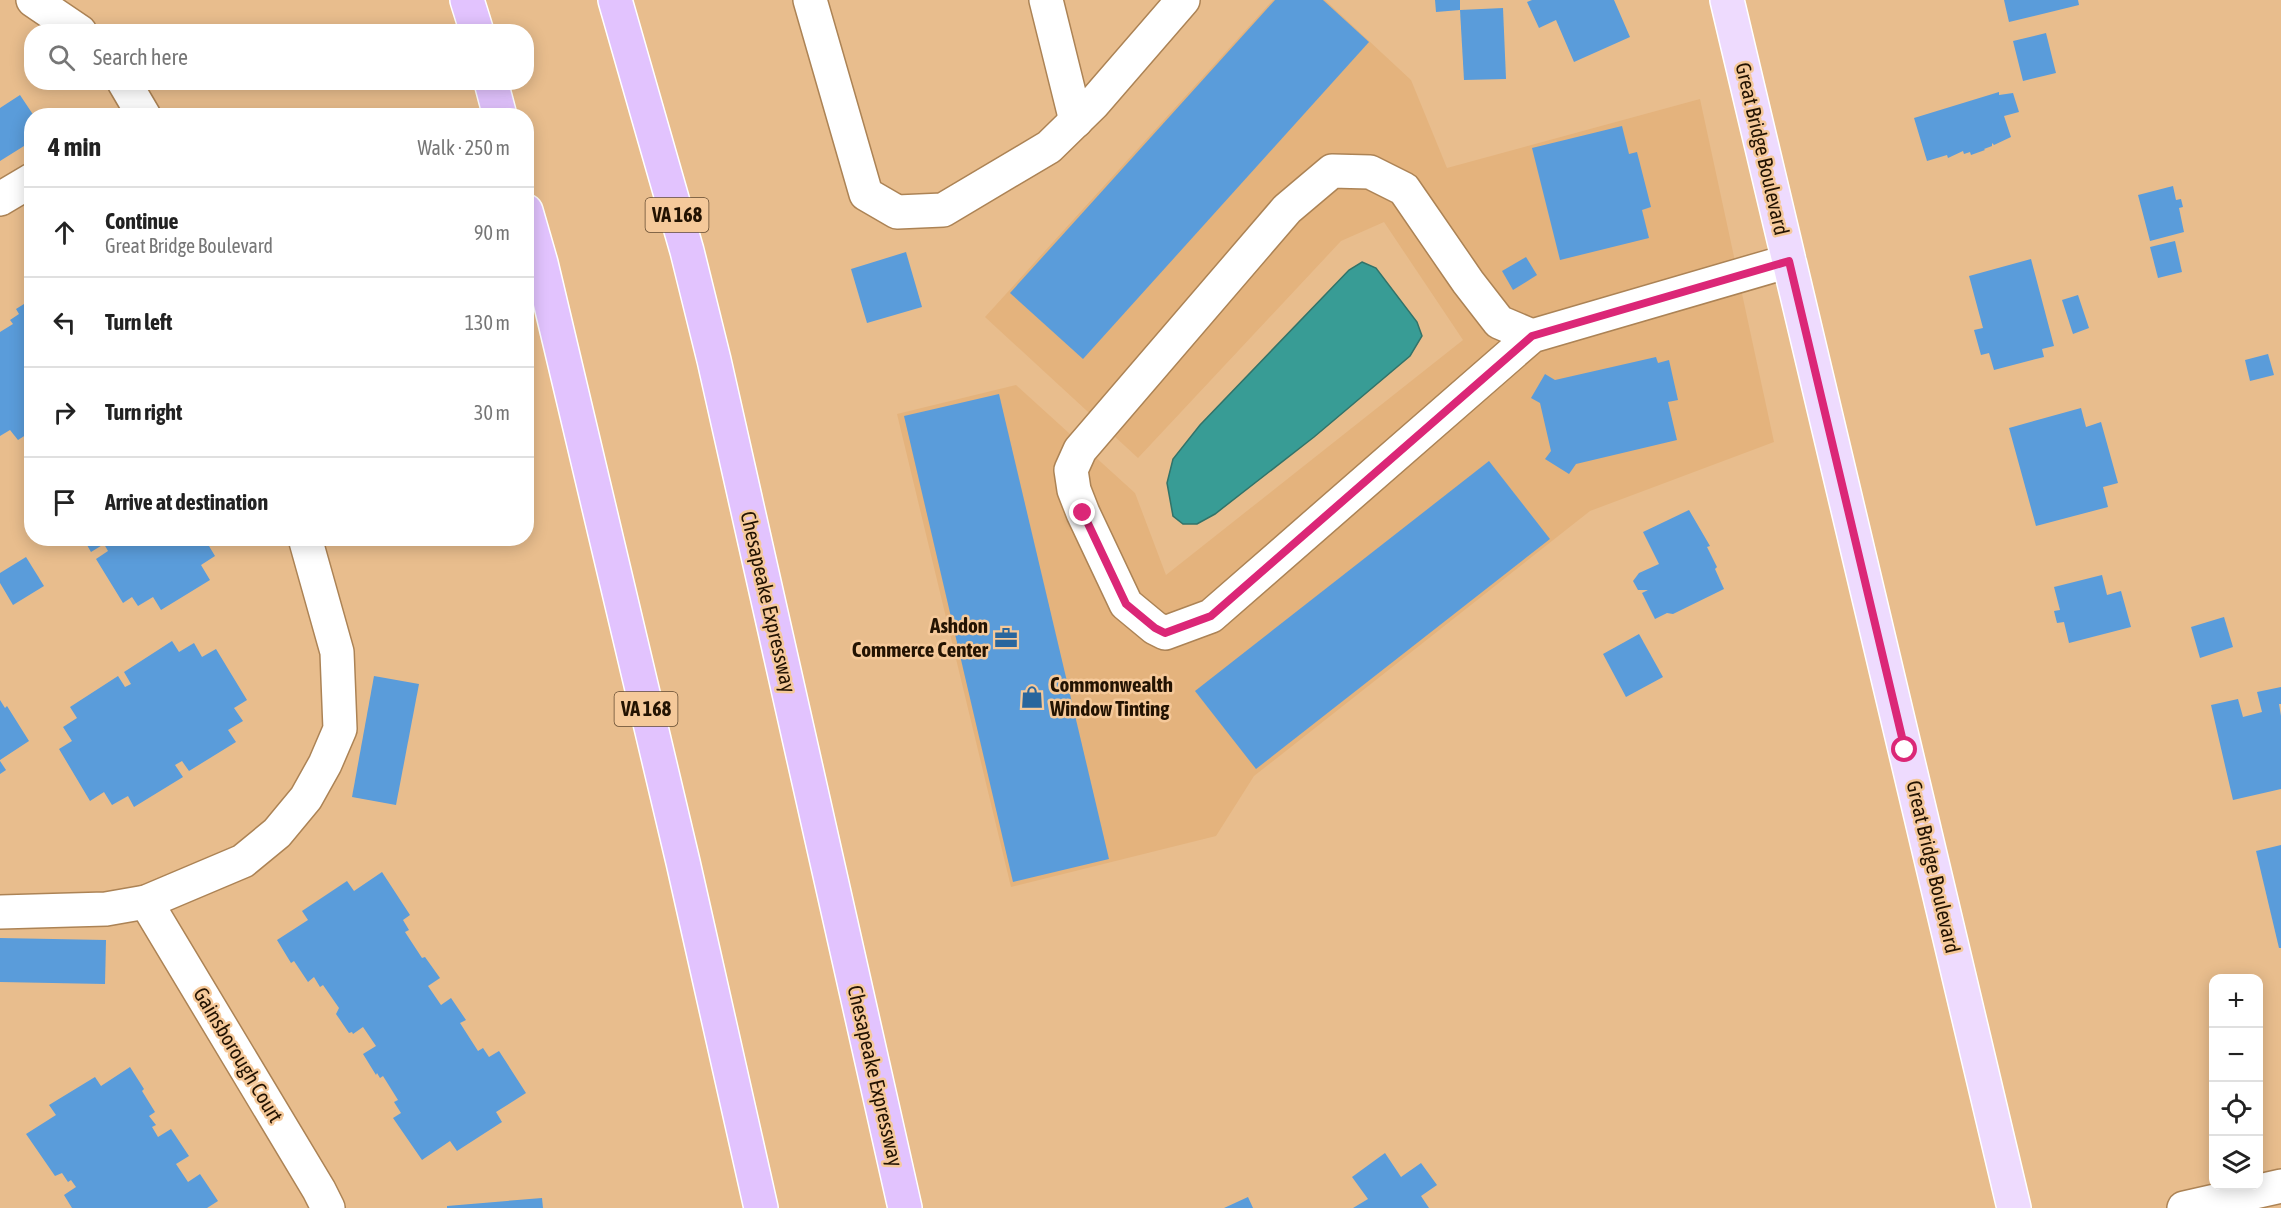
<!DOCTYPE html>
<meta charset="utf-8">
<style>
:root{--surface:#fff;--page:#f6f6f6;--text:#222;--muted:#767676;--line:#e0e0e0}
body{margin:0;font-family:"Asap Condensed",sans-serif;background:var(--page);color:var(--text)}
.controls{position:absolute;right:18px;bottom:18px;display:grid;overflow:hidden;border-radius:12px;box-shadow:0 3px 15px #0003}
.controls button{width:54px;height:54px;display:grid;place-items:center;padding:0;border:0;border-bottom:2px solid var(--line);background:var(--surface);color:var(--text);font:30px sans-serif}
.stop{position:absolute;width:18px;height:18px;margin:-14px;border:4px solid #db2777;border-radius:50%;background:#fff}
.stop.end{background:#db2777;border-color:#fff;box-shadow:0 2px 6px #0008}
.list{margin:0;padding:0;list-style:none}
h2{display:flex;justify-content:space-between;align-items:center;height:78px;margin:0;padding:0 24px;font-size:26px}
h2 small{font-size:20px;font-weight:400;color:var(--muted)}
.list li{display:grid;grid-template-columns:39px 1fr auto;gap:18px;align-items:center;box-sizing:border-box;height:90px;padding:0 24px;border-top:2px solid var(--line)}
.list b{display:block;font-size:22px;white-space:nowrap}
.list p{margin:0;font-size:20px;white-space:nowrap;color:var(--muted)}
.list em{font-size:20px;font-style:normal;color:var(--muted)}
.icon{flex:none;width:33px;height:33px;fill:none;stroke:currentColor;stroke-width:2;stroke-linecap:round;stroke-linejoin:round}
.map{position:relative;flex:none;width:2281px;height:1208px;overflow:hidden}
.search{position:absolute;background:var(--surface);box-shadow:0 3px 15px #0003;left:24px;top:24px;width:510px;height:66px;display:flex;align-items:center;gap:15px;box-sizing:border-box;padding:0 21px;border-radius:24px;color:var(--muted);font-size:22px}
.panel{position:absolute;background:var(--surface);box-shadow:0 3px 15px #0003;left:24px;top:108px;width:510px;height:438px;border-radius:24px}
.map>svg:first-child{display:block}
.built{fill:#e4b37d}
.water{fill:#389c95;stroke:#327369;stroke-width:1.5}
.building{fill:#5a9cda}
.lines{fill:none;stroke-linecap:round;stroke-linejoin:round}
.minor-casing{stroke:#ac8355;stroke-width:36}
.major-casing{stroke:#fff;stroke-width:36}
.highway-casing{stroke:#fff;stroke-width:36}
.minor{stroke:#fff;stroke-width:33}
.major{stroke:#eedbfe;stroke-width:33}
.highway{stroke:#e2c3fe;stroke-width:33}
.route{stroke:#db2777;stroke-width:8}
.labels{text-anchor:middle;stroke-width:5;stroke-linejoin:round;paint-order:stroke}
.shield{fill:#f5c99a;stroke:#624a30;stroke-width:1.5}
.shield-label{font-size:20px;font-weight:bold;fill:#231302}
.street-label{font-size:21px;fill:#231302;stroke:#f5c99a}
.poi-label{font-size:21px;font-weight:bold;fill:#231302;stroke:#f5c99a;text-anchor:end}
</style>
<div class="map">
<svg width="2281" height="1208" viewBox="0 0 2281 1208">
<rect width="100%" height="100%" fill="#e8bd8d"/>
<polygon class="built" points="1273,0 1325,0 1411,80 1447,168 1700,99 1774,442 1590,511 1254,776 1216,836 1011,887 897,414 1016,385 1135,493 1166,575 1463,340 1384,222 1341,241 1138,458 985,317"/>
<polygon class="water" points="1362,262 1376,268 1417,322 1422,336 1410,356 1314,437 1215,514 1197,524 1183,524 1173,516 1167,483 1173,459 1200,425 1349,270"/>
<g class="building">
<polygon points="1275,0 1323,0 1369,42 1083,359 1010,293"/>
<polygon points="1435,0 1460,0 1460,10 1436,12"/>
<polygon points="1532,0 1614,0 1630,37 1574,62 1556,20 1539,28 1527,2"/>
<polygon points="2004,0 2078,0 2079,5 2009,22"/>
<polygon points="1503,8 1506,79 1464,80 1460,10"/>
<polygon points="2046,33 2056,73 2023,81 2013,41"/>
<polygon points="1999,92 1999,95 2013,93 2019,112 2004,116 2011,137 1994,145 1992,143 1992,146 1984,149 1985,150 1971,155 1970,152 1964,154 1963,151 1948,158 1947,155 1927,161 1914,118"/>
<polygon points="20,95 34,116 32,116 32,141 0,161 0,108"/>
<polygon points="1622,126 1629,154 1637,152 1651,207 1642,210 1649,238 1560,260 1532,148"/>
<polygon points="2173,186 2176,200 2181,199 2183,207 2179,208 2184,232 2150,241 2138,195"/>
<polygon points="2175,241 2182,272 2158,278 2150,247"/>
<polygon points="906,252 922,307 867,323 851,269"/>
<polygon points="1526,257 1537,275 1513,290 1502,271"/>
<polygon points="2031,259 2054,346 2042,349 2044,357 1994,370 1989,353 1981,355 1974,330 1983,328 1969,276"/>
<polygon points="2078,295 2089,328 2073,334 2062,300"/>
<polygon points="32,299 32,431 18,440 10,430 0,436 0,332 13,324 10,320 19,314 16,309"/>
<polygon points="2268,354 2274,375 2250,381 2245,360"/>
<polygon points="1656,357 1658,363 1669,360 1678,400 1668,402 1677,440 1576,464 1569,474 1545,459 1551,451 1540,403 1531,398 1545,374 1555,380"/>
<polygon points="999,394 1109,859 1013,882 904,416"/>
<polygon points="2081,408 2086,427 2101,422 2118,483 2103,487 2108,507 2036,526 2009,428"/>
<polygon points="1489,461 1550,539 1256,769 1195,691"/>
<polygon points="1689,510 1710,546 1707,547 1717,567 1715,569 1724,589 1673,614 1667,613 1655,619 1642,593 1648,590 1638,590 1633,581 1639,573 1659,564 1643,532"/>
<polygon points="83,538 211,538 206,541 215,556 201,565 210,580 161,610 153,597 138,606 132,597 123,603 96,559 108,551 104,544 91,552"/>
<polygon points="26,557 44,586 13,605 0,583 0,573"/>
<polygon points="2102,575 2107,595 2121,591 2131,627 2069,643 2064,622 2057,623 2054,611 2060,610 2054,587"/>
<polygon points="2224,617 2233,647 2200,658 2191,627"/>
<polygon points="1639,634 1663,677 1626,697 1603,654"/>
<polygon points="172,641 179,652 194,643 202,657 216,649 247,700 234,708 243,721 228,730 236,742 189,771 182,761 175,765 183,777 134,807 128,796 112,805 104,792 90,801 59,749 72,741 63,727 77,718 70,707 118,676 125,687 131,684 124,672"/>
<polygon points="374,676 419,684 396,805 352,797"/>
<polygon points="2281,687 2281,704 2279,704 2281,716 2281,789 2233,800 2211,705 2238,699 2243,717 2262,712 2257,692"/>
<polygon points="0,700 5,708 7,706 29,741 0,760"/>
<polygon points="0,761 6,770 0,774"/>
<polygon points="2281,845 2281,948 2279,948 2256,851"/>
<polygon points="382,872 410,915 403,920 409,930 405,932 422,958 425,957 440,978 428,986 441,1005 451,998 466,1020 460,1023 478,1051 483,1048 489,1057 499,1051 526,1093 496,1112 502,1122 457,1151 450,1141 422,1160 393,1118 401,1113 394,1102 398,1100 383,1076 380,1078 377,1073 376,1075 363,1054 376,1046 363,1027 353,1034 352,1032 349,1033 336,1014 339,1008 323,985 320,987 314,977 308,982 294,961 291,963 277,940 308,920 302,911 347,881 354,891"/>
<polygon points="0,938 106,940 105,984 0,982"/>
<polygon points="130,1067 144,1089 142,1091 155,1112 149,1116 156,1125 152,1127 158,1137 171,1129 189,1156 176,1164 188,1182 200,1174 218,1201 207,1208 72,1208 64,1195 76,1187 71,1180 68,1182 62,1173 55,1176 26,1134 56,1115 49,1105 95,1077 101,1086"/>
<polygon points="1385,1153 1401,1177 1421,1163 1437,1185 1421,1196 1429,1208 1353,1208 1368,1199 1352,1177"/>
<polygon points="1248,1197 1253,1208 1224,1208"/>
<polygon points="542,1198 543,1208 447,1208 447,1206"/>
</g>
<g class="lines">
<g class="minor-casing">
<g id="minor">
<polyline points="33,0 80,32"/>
<polyline points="810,0 866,194 897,212 943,210 1049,147 1093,104 1183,0"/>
<polyline points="1046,0 1076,121"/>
<polyline points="124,82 144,116"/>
<polyline points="0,199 32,180"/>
<polyline points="1532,336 1211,616 1165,633 1155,628 1126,604 1083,513 1074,490 1071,470 1080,450 1287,209 1332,171 1370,172 1404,189 1468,282 1499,322 1532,336 1789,261"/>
<polyline points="146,902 319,1190 328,1208"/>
<polyline points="0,912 106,909 146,902 243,861 277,833 306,798 325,764 340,729 337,652 305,538"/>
<polyline points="2184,1208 2281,1186"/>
</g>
</g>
<g class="major-casing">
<polyline id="major" points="1727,0 2014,1208"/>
</g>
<g class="highway-casing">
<g id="highway">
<polyline points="467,0 477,32"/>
<polyline points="615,0 687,251 714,360 905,1208"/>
<polyline points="491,82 500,116"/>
<polyline points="526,211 541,263 683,862 761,1208"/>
</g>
</g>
<use href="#minor" class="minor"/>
<use href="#major" class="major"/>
<use href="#highway" class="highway"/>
</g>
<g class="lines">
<polyline class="route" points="1083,513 1126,604 1155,628 1165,633 1211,616 1532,336 1789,261 1905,750"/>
</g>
<defs>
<g id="office-bare" transform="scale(1.8)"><path d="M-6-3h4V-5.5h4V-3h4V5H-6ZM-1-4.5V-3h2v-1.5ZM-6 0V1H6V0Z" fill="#29669d" stroke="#f5c99a" stroke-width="2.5" paint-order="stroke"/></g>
<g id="shop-bare" transform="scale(1.8)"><path d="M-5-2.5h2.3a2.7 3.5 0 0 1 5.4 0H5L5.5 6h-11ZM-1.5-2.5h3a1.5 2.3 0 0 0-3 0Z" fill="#29669d" stroke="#f5c99a" stroke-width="2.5" paint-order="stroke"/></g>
</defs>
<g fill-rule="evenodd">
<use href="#office-bare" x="1006" y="638"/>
<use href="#shop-bare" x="1032" y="697"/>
</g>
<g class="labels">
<g class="shield">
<rect x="645.5" y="198" width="63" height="34" rx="4.5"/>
<rect x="614.5" y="692" width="63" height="34" rx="4.5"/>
</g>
<g class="shield-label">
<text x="677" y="222">VA 168</text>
<text x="646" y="716">VA 168</text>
</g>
<g class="street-label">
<text transform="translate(1762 149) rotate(77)" y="7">Great Bridge Boulevard</text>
<text transform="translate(768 602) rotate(77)" y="7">Chesapeake Expressway</text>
<text transform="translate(1933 867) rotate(77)" y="7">Great Bridge Boulevard</text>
<text transform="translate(238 1055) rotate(59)" y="7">Gainsborough Court</text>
<text transform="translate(875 1076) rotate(77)" y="7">Chesapeake Expressway</text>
</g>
<g class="poi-label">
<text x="988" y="633">Ashdon<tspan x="988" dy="24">Commerce Center</tspan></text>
<text x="1050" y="692" text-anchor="start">Commonwealth<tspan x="1050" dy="24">Window Tinting</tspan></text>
</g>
</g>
</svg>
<div class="controls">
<button>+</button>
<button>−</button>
<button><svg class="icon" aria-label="locate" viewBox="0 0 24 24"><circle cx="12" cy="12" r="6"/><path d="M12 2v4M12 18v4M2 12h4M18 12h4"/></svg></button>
<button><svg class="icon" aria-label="layers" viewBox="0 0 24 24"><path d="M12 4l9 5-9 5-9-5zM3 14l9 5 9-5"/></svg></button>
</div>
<div class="stop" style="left:1905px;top:750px"></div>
<div class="stop end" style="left:1083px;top:513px"></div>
<div class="search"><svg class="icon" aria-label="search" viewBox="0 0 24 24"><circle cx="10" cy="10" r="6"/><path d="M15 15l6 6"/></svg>Search here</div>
<section class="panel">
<h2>4 min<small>Walk · 250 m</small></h2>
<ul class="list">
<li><svg class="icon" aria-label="ahead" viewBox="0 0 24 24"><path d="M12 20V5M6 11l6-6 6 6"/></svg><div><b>Continue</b><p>Great Bridge Boulevard</p></div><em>90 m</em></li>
<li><svg class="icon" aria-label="left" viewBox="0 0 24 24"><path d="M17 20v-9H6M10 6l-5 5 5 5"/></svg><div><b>Turn left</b></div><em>130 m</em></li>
<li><svg class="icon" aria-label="right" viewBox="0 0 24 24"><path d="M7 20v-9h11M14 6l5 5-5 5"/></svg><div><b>Turn right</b></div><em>30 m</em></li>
<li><svg class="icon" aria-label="arrive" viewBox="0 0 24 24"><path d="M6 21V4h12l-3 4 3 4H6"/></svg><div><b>Arrive at destination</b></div></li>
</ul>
</section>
</div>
